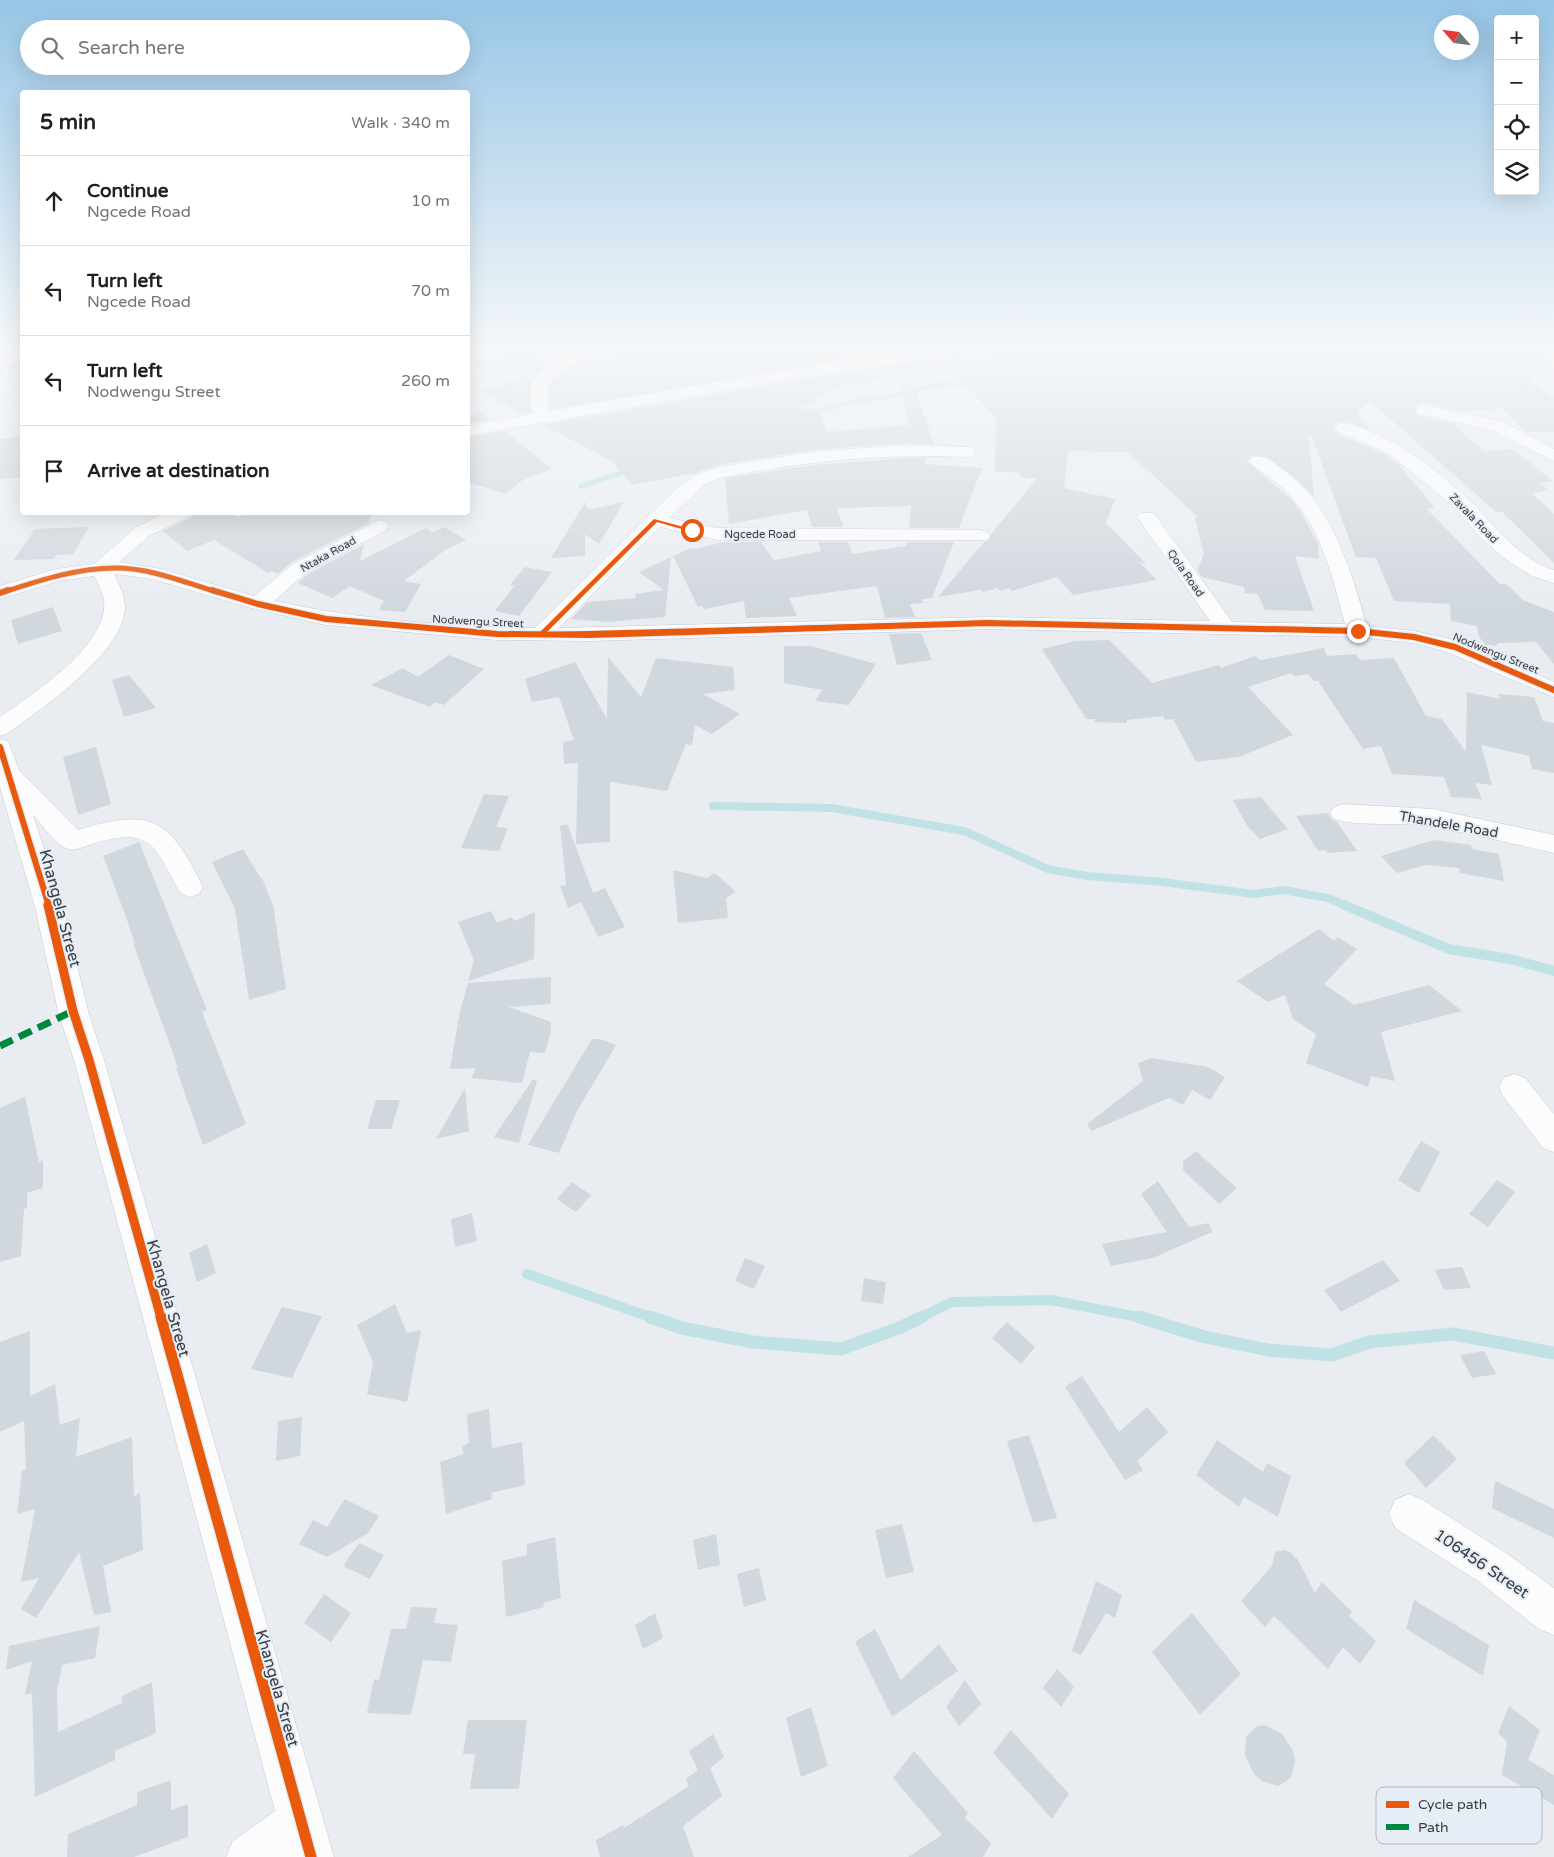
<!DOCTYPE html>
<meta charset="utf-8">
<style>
:root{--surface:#fff;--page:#f6f6f6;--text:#202124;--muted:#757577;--line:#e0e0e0}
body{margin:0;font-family:"Varela Round",sans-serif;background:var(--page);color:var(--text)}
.controls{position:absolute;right:15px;top:15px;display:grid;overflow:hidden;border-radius:5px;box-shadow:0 5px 20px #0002}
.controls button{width:45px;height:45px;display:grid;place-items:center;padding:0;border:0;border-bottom:1px solid var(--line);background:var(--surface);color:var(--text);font:25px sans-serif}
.compass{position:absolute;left:1434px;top:15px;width:45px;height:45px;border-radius:50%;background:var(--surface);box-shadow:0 5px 20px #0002;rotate:298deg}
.stop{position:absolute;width:15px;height:15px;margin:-11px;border:4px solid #ea580c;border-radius:50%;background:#fff}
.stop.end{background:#ea580c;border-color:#fff;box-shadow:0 1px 5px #0008}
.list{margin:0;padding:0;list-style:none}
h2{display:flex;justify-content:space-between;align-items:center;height:65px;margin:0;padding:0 20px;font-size:21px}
h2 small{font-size:16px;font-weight:400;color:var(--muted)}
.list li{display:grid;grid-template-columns:32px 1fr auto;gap:15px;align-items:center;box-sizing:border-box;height:90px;padding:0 20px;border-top:1px solid var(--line)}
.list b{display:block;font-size:19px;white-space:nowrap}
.list p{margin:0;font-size:16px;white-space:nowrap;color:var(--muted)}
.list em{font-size:16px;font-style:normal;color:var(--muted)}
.icon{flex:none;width:28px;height:28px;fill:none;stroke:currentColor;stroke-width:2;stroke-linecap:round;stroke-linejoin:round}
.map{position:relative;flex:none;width:1554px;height:1857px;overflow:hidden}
.search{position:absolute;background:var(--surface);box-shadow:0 5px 20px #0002;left:20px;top:20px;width:450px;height:55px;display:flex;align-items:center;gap:12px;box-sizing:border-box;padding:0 18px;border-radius:28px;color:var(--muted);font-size:19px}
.panel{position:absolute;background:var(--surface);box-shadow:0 5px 20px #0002;left:20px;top:90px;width:450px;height:425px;border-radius:5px}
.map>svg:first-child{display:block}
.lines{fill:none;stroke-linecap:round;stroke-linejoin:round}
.stream-far3{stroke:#c1e2e4;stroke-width:5.5}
.stream-far2{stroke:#c1e2e4;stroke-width:8}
.stream-far1{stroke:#c1e2e4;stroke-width:10}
.stream{stroke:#c1e2e4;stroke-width:13}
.building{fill:#d0d7dd}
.minor-casing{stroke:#c6cacd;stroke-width:1}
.minor{fill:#fcfcfd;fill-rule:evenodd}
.quiet{stroke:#00873e;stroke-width:7;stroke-dasharray:14 7;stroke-linecap:butt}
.cycleway-far3-casing{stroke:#e5edf6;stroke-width:7}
.cycleway-far2-casing{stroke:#e5edf6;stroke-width:9}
.cycleway-far1-casing{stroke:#e5edf6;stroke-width:12}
.cycleway-casing{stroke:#e5edf6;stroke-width:14}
.cycleway-far3{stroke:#e8590c;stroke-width:5}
.cycleway-far2{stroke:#e8590c;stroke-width:6}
.cycleway-far1{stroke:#e8590c;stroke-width:9}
.cycleway{stroke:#e8590c;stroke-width:11}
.route{fill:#ea580c}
.labels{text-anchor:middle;stroke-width:4;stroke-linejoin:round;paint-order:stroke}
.far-street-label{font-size:11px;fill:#3a3d40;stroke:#e5edf6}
.street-label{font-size:14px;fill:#3a3d40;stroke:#e5edf6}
.near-street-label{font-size:16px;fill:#3a3d40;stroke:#e5edf6}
.key{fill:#e5edf6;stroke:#b2b8bf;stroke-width:1}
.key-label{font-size:14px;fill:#3a3d40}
</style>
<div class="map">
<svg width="1554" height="1857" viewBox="0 0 1554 1857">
<rect width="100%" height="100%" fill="#e9edf2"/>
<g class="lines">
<g class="stream-far3">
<polyline points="0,371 22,364"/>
<polyline points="809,413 860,400 889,397 937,385 975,385"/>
<polyline points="581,486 633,469"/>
</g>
<polyline class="stream-far2" points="713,806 831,808 964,831 1048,869 1087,876 1162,882 1254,894 1283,890 1328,898 1347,906"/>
<g class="stream-far1">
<polyline points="1344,905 1449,949 1510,959 1554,971"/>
<polyline points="527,1274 653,1318"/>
<polyline points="919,1318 952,1302 1051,1300 1143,1318"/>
</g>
<g class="stream">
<polyline points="650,1317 682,1328 753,1342 841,1349 899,1328 922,1317"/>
<polyline points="1139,1317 1205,1337 1268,1350 1332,1355 1369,1342 1453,1334 1554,1353"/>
</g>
</g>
<g class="building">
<polygon points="502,351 548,351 537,358 560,356 544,366 532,381 529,391 532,413 523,414 481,391 523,378 475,367 475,361 487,361"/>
<polygon points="644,351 898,351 551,409 549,390 552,382 566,370 596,354"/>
<polygon points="951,351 959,351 973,362 996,351 1554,351 1544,363 1554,366 1554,374 1527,379 1554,398 1554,432 1526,432 1502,408 1467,412 1424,403 1418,404 1414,409 1418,416 1454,424 1484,452 1512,449 1553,481 1539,483 1549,490 1532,493 1554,514 1554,563 1501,511 1496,512 1370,401 1357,413 1371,430 1344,421 1336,423 1333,428 1337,434 1387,455 1399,465 1435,508 1427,509 1500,584 1506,584 1523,600 1554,612 1554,664 1536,642 1499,643 1495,646 1485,644 1479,637 1477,626 1451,621 1450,604 1394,601 1376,558 1356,557 1311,435 1309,436 1314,497 1298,480 1267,457 1252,455 1247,461 1291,499 1303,516 1318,544 1319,559 1295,556 1314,611 1265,610 1258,594 1245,593 1244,587 1202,577 1197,570 1204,555 1195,518 1198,517 1128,452 1068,451 1064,488 1115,499 1106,523 1146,564 1139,562 1157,580 1073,595 1057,577 1012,591 1009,588 1000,591 997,588 983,592 981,590 938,597 984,542 988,541 991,534 1037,479 1020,477 1021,473 995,471 996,417 940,358"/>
<polygon points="935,359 931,360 942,368 899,380 897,372 859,386 853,382 815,397 817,403 796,409 819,409 826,432 909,425 900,386 913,383 934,444 904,443 811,450 719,465 695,473 632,485 612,461 543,425 785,382"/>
<polygon points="480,412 490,420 468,424 468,417"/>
<polygon points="505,431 552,469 523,480 505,494 468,482 468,438"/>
<polygon points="22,436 22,477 0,479 0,439"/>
<polygon points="905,458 927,458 924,464 982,468 959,528 909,528 911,506 837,508 843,527 812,527 807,510 729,524 725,478 814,465"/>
<polygon points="586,501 586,506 590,509 624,502 599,544 585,534 585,556 551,558"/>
<polygon points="194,512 234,512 237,517 253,512 371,512 369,523 292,562 278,574 272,571 268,573 214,540 187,551 163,531 191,518"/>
<polygon points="89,527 73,554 56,555 53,559 14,560 35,529"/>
<polygon points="444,527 466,540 445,550 404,581 421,584 405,612 379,610 384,601 350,586 332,598 298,583 308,574 364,544 360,561 426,528 433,533"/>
<polygon points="723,542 761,542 774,560 821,551 818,542 848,542 852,554 906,546 907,542 954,542 932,598 922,599 924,603 910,604 915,617 885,618 877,586 789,598 797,616 746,618 744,601 704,609 702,606 698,607 673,556 690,548 696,549"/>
<polygon points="671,557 665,617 608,622 571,619 587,602 636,598 635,594 664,590 639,572"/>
<polygon points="525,567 552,572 519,616 495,611 514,586 510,585"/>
<polygon points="53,607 62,631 18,644 11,620"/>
<polygon points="921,633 932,660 897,665 889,634"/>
<polygon points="1109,640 1152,683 1219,665 1221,668 1255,656 1260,660 1324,648 1327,656 1356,654 1360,660 1394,658 1426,716 1442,719 1466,752 1467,692 1500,699 1498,694 1534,697 1543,721 1554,723 1554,773 1532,769 1529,756 1481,745 1492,785 1475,783 1482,799 1451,797 1444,777 1392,774 1381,746 1363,749 1318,681 1314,681 1308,674 1294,676 1291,673 1248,687 1293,735 1239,757 1196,762 1173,719 1165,720 1163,716 1127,720 1127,723 1095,722 1095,719 1086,719 1042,649 1075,641"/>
<polygon points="784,646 811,646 876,664 849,705 815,701 822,690 784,683"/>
<polygon points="449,655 484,669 444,705 435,702 430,707 371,685 403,668 418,677"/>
<polygon points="608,657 641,697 656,658 733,667 735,690 703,694 740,714 712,734 695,725 692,745 686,744 667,791 610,782 610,842 576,844 578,763 564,764 563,742 574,740 559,697 532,702 525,679 575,662 607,719"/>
<polygon points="129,675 156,708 124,717 112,680"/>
<polygon points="96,747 111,804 78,815 63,757"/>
<polygon points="484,794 509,796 496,827 508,828 499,851 461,848"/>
<polygon points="1261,797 1288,829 1260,839 1247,826 1233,800"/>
<polygon points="1328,813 1332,820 1337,822 1357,851 1328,853 1325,850 1318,851 1296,816"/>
<polygon points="567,824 593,893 605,888 625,927 598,937 581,902 568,908 560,886 566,885 560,826"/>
<polygon points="1434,840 1471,845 1472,849 1499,854 1504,881 1460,873 1459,868 1426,865 1397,873 1381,856"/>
<polygon points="139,842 207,1010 202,1012 246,1124 203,1145 176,1068 178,1067 133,943 135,943 126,917 103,856"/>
<polygon points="243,849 261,879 262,878 273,905 286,989 249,1000 235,909 212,862"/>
<polygon points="673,870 707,878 715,873 736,892 726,898 728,918 678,923"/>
<polygon points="491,911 497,923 511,917 515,921 535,912 534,959 468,981 474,960 458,922"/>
<polygon points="1319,929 1334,941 1338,937 1357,949 1324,984 1354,1005 1429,985 1462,1011 1381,1032 1395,1081 1371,1076 1368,1087 1306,1063 1316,1034 1293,1019 1285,995 1268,1002 1237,981"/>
<polygon points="551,977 551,1004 509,1007 551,1022 551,1031 545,1053 530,1052 522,1083 471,1078 476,1068 450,1069 460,1011 468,983"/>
<polygon points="592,1039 600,1039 616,1045 577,1111 559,1153 528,1145"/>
<polygon points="1152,1058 1208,1067 1225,1077 1210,1100 1192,1090 1183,1105 1169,1098 1091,1131 1087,1124 1143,1081 1138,1063"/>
<polygon points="533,1079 537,1081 519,1143 494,1137"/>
<polygon points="465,1088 469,1131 436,1139"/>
<polygon points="25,1097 39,1162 43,1160 43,1188 27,1193 27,1208 24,1209 21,1256 0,1262 0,1108"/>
<polygon points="376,1100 400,1100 391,1129 367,1129"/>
<polygon points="1421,1141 1440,1152 1419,1193 1398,1180"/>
<polygon points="1196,1151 1237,1188 1219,1204 1183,1170 1183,1161"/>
<polygon points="1497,1180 1515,1192 1488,1227 1469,1214"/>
<polygon points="1158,1181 1189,1227 1209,1223 1212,1232 1153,1258 1111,1266 1102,1244 1167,1232 1141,1194"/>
<polygon points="572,1182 591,1195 576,1212 557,1199"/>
<polygon points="472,1213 477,1241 455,1247 451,1219"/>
<polygon points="207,1244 216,1273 197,1282 189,1253"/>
<polygon points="745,1258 765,1266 754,1289 735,1281"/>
<polygon points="1383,1260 1400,1281 1341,1312 1324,1290"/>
<polygon points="1462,1267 1471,1288 1444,1290 1435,1270"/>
<polygon points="864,1278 886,1282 883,1304 861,1301"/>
<polygon points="395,1304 407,1333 421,1330 407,1402 367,1394 373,1362 357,1325"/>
<polygon points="282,1307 322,1316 292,1378 251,1369"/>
<polygon points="1007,1322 1035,1347 1021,1364 992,1338"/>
<polygon points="30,1331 30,1396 55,1384 60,1425 80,1418 76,1457 132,1437 134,1496 140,1493 143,1550 103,1566 111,1612 94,1615 79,1552 36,1618 21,1609 39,1578 21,1582 35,1509 17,1514 22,1471 26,1470 24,1421 0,1432 0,1342"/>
<polygon points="1484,1351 1496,1374 1472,1378 1460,1355"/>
<polygon points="1082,1376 1119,1432 1147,1407 1168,1432 1137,1461 1143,1470 1125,1480 1065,1387"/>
<polygon points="489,1409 492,1448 522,1442 525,1485 491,1493 492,1499 446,1514 440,1462 464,1454 462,1446 469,1443 467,1414"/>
<polygon points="302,1417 300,1456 276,1461 278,1421"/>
<polygon points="1029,1435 1057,1518 1033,1523 1007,1441"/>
<polygon points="1433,1435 1457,1459 1426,1488 1404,1463"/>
<polygon points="1217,1440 1263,1472 1267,1463 1291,1476 1278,1517 1244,1497 1239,1507 1196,1475"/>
<polygon points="1495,1481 1554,1509 1554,1538 1492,1508"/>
<polygon points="345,1499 379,1516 368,1533 327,1557 299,1544 313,1520 327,1527"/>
<polygon points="902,1524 914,1572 886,1578 875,1530"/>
<polygon points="716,1534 720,1565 698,1570 693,1540"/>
<polygon points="555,1537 561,1598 543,1603 544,1607 506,1617 502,1561 527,1555 527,1544"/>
<polygon points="359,1543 384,1555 370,1579 343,1566"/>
<polygon points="1284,1550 1290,1552 1298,1560 1315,1593 1322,1582 1352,1612 1349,1616 1376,1641 1360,1664 1343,1647 1328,1669 1274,1616 1265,1627 1241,1601 1272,1566 1275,1552"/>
<polygon points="759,1568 766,1600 744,1607 737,1574"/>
<polygon points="1096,1581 1122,1595 1115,1618 1106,1613 1081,1655 1072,1651"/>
<polygon points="324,1594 351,1613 331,1642 304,1623"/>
<polygon points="1414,1600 1489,1645 1483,1676 1406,1629"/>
<polygon points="411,1607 437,1608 434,1623 458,1625 451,1662 423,1660 411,1715 367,1713 374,1679 379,1680 391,1629 406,1629"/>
<polygon points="655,1613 663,1638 643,1649 635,1625"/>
<polygon points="1192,1613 1241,1674 1200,1715 1152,1652"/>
<polygon points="100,1626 95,1658 62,1665 57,1692 58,1732 122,1703 122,1696 152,1682 156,1733 115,1751 115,1760 35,1797 32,1693 25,1695 32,1661 6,1670 9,1646"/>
<polygon points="875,1629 901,1680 939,1644 958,1671 892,1717 855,1642"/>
<polygon points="1057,1669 1074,1687 1061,1707 1043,1688"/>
<polygon points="965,1680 981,1704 959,1726 946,1707"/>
<polygon points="1509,1706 1540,1730 1528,1760 1554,1775 1554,1805 1502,1775 1507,1741 1498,1733"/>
<polygon points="811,1707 828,1766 801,1777 786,1718"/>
<polygon points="468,1720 527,1720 519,1789 470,1789 475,1754 463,1754"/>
<polygon points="1265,1725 1282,1734 1293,1750 1295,1761 1291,1778 1278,1786 1262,1781 1254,1774 1245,1756 1246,1737 1257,1726"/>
<polygon points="1011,1730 1069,1794 1052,1819 993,1753"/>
<polygon points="713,1734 724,1757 710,1768 722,1796 683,1826 694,1857 600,1857 596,1840 623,1825 624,1828 689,1786 686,1779 698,1770 689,1751"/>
<polygon points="914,1751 968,1813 965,1818 991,1843 983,1857 908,1857 942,1835 893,1778"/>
<polygon points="171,1780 171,1810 188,1804 188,1837 134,1857 67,1857 68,1834 137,1805 137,1792"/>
</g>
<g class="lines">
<g class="minor-casing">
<g id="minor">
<path d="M575,351h21l-2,3c-27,12 -58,23 -44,57l235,-41 125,-19h39l-8,5 -156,24 -317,56v-10l66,-12c-14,-35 12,-50 41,-63z"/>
<polygon points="1424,405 1504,422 1554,449 1554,461 1492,430 1418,414 1416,410 1418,406"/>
<path d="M1344,423c46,11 85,41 120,72 29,27 50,62 90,75v13l-22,-7 -28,-18 -22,-19 -31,-35 -63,-51 -50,-21 -3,-4 3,-4z"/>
<path d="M904,445l62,2 6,1 3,4 -3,4 -6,1c-82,-4 -162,5 -243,20l-18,7 -36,34 48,10 263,2 7,2 3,4 -3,4h-270l-57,-13 -101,101 429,-11 222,4 -73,-104 3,-4h14l78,109 113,2c-11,-42 -22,-88 -50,-123 -7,-9 -16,-17 -25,-24 -7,-5 -16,-9 -21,-16l3,-4c11,-3 18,3 27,10 53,35 71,101 88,159l47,5 49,11 91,40v15l-107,-45 -33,-9 -56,-6 -370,-8 -399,12 -92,-1 -171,-15 -75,-17 -99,-29 -35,-5h-3c5,10 11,22 11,33 0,44 -83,102 -117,126l-8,3v-19c33,-23 99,-66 104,-108 2,-11 -5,-24 -10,-33l-35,5 -59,18v-13l56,-17 38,-5 41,-36 32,-16h25l-2,4 -41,20 -30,26 42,7 93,27 39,-32 86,-44 7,2 3,4 -3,4 -79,42 -33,29c83,18 176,26 261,27l140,-138 18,-14 26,-9 92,-15z"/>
<path d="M0,739l8,2 11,29 59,60c74,-23 92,-11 125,57l-4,7 -9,3 -9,-3c-27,-47 -28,-69 -89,-50 -9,3 -18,8 -26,4 -12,-5 -24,-24 -33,-33l30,92 25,104 16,49 230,797h-108l7,-16 42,-30 -201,-751 -16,-49 -23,-104 -35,-120z"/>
<path d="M1343,804l90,5 121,26v18c-45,-10 -90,-22 -136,-28 -28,-3 -56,2 -84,-6l-4,-6 4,-6z"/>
<polygon points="1514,1074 1525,1078 1554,1114 1554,1152 1543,1148 1503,1096 1499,1087 1503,1078"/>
<polygon points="1409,1494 1423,1500 1506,1553 1554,1588 1554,1635 1539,1629 1478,1581 1395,1528 1389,1514 1395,1500"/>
</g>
</g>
<use href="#minor" class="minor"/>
<polyline class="quiet" points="0,1046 73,1011"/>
<g class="cycleway-far3-casing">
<path id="cycleway-far3" d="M4,592c37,-12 73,-24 112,-24 34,0 68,14 101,24"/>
</g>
<g class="cycleway-far2-casing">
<g id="cycleway-far2">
<polyline points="212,590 258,604 326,619 497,634 589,635 988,623 1358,631 1414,637 1455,647 1554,690"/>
<polyline points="0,593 8,590"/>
<polyline points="0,747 49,906"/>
</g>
</g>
<g class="cycleway-far1-casing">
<polyline id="cycleway-far1" points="48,905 73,1011 89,1060 161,1318"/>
</g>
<g class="cycleway-casing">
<polyline id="cycleway" points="161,1317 311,1857"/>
</g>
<use href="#cycleway-far3" class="cycleway-far3"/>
<use href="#cycleway-far2" class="cycleway-far2"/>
<use href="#cycleway-far1" class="cycleway-far1"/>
<use href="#cycleway" class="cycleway"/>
</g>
<linearGradient id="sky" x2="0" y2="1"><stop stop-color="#98c6e6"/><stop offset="0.57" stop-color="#f5f7f9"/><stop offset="1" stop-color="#f5f7f9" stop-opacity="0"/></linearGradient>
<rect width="1554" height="611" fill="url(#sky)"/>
<polygon class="route" points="654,519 695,530 692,532 657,522 547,632 988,621 1358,629 1361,631 1358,633 988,625 774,632 539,636 539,633"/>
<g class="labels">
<g class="far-street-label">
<text transform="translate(1474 518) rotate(46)" y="4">Zavala Road</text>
<text x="760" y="538">Ngcede Road</text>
<text transform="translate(328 554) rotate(-29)" y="4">Ntaka Road</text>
<text transform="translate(1186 573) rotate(55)" y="4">Qola Road</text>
<text transform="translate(478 621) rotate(3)" y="4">Nodwengu Street</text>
<text transform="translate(1496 653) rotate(22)" y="4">Nodwengu Street</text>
</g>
<g class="street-label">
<text transform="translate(1449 824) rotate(10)" y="5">Thandele Road</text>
</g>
<g class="near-street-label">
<text transform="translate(61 908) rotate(75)" y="6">Khangela Street</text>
<text transform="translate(169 1298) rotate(74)" y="6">Khangela Street</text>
<text transform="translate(1482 1563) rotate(34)" y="6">106456 Street</text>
<text transform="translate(278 1688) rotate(74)" y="6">Khangela Street</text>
</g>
</g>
<rect x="1376" y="1787" width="166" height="57" rx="8" class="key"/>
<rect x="1386" y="1801" width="23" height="7" fill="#e8590c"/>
<rect x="1386" y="1824" width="23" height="6" fill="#00873e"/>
<g class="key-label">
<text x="1418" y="1809">Cycle path</text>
<text x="1418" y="1832">Path</text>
</g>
</svg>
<div class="controls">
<button>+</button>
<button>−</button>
<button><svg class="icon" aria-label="locate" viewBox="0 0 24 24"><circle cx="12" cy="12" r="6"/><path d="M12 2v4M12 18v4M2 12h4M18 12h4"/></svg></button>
<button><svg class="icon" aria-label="layers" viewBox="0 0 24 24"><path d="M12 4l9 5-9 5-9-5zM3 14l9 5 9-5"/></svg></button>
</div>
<svg class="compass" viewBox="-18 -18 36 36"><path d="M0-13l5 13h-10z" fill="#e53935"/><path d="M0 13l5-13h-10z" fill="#757577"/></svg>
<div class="stop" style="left:692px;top:530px"></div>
<div class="stop end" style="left:1358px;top:631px"></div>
<div class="search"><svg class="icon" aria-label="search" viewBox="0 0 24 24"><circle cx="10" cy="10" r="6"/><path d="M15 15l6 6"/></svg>Search here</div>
<section class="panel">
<h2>5 min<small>Walk · 340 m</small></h2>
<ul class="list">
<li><svg class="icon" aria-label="ahead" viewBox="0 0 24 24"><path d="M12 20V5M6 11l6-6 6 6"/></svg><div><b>Continue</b><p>Ngcede Road</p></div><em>10 m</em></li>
<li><svg class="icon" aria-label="left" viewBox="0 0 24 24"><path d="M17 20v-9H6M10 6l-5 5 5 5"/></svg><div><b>Turn left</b><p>Ngcede Road</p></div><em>70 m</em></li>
<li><svg class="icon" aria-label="left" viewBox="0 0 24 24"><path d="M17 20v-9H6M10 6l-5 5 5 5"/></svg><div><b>Turn left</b><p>Nodwengu Street</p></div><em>260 m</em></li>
<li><svg class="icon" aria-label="arrive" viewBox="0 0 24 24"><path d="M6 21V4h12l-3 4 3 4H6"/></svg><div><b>Arrive at destination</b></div></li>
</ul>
</section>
</div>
